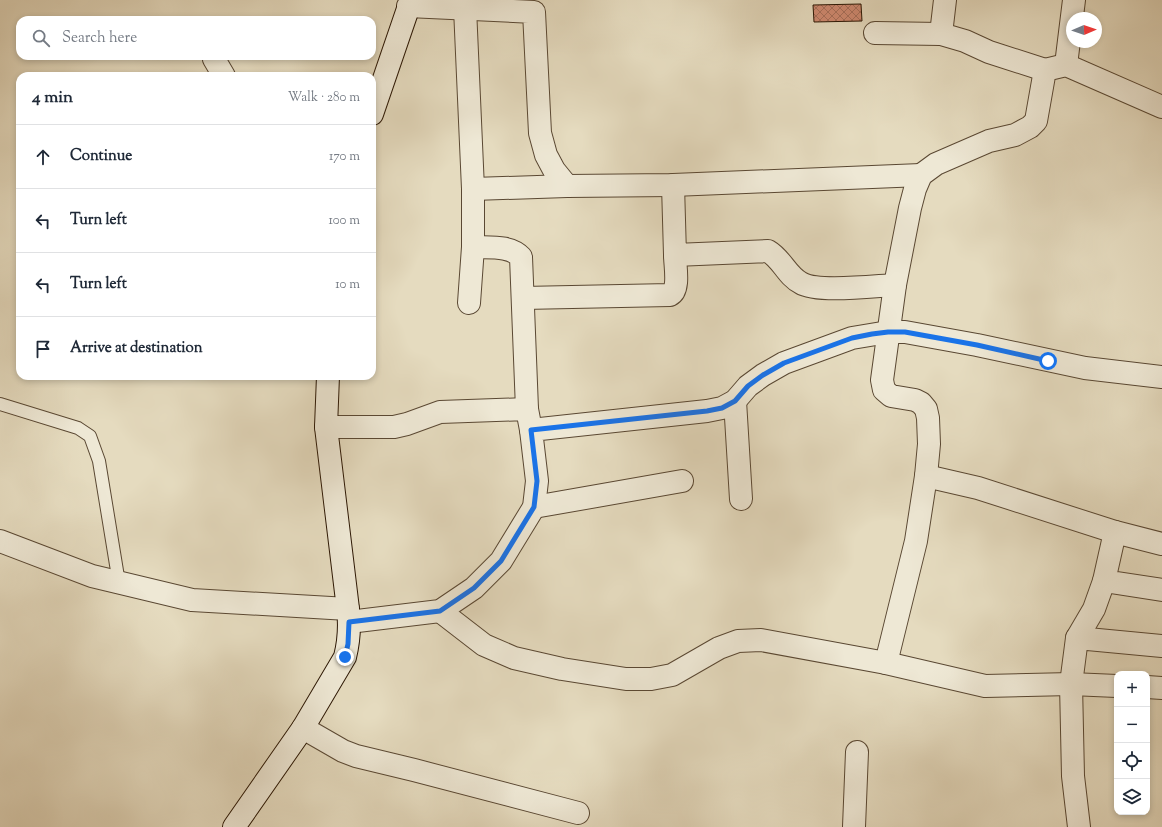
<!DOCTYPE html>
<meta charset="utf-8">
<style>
:root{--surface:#fff;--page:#f2f2f3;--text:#1f2937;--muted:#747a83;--line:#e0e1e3}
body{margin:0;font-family:"Sorts Mill Goudy",serif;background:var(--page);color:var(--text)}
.controls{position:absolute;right:12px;bottom:12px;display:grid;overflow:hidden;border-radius:8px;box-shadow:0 2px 6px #0003}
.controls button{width:36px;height:36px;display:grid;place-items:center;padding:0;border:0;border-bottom:1px solid var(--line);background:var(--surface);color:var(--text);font:20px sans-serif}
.compass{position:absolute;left:1066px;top:12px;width:36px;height:36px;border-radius:50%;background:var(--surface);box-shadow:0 2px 6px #0003;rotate:88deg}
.stop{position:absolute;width:12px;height:12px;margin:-9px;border:3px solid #1a73e8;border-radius:50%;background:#fff}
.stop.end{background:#1a73e8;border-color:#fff;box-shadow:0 1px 4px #0008}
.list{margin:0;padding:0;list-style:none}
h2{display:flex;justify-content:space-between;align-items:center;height:52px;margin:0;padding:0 16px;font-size:17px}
h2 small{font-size:13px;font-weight:400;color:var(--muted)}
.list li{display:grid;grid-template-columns:26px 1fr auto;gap:12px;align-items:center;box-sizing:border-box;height:64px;padding:0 16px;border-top:1px solid var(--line)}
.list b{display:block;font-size:15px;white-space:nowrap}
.list em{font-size:13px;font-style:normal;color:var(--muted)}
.icon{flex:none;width:22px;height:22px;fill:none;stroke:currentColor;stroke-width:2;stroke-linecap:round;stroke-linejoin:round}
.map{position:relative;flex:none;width:1162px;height:827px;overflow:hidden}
.search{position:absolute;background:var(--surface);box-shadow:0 2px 6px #0003;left:16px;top:16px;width:360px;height:44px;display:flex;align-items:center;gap:10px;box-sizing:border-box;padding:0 14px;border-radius:12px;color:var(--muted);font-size:15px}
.panel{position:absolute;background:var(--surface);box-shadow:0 2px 6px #0003;left:16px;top:72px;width:360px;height:308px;border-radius:12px}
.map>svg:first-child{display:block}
.building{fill:url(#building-cross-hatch);stroke:#2c1704}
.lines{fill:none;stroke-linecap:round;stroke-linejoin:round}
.service-casing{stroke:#5a4833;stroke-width:14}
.minor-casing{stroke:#5a4833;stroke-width:24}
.secondary-casing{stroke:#2c1704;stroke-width:24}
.service{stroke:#eee8d5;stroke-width:12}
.minor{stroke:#eee8d5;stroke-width:22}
.secondary{stroke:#eee8d5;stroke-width:22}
.route{stroke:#1a73e8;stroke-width:5}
</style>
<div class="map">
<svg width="1162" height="827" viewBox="0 0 1162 827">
<defs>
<pattern id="building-cross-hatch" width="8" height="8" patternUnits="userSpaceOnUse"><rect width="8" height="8" fill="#cf8a71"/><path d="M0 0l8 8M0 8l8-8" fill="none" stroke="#a8705b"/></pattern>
</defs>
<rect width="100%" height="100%" fill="#e5dbbf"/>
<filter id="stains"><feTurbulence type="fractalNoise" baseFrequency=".005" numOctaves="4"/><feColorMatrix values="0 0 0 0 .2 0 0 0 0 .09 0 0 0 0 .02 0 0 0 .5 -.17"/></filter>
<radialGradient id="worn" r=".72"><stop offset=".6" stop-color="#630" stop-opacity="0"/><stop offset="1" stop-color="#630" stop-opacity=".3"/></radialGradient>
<polygon class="building" points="861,4 862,21 814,22 813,5"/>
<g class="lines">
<g class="service-casing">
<polyline id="service" points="0,404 78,428 90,436 99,461 119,583"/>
</g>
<g class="minor-casing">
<g id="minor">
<polyline points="408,6 534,12 540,133 546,155 554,170 567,186 673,185 921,175"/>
<polyline points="465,8 473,189 473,247 469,303"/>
<polyline points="875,33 941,34 965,41 989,52 1045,70"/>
<polyline points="941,34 945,0"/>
<polyline points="214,59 224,76"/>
<polyline points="1066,65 1074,0"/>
<path d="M673,185l2,70 93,-4c14,8 19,25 33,32 16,10 73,3 94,2"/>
<polyline points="473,189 567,186"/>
<path d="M473,247c16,1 37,-2 48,10l6,152"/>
<path d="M523,298l147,-3c10,-5 5,-29 5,-40"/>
<polyline points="735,401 741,499"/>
<polyline points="326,427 394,427 407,424 440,412 527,409 531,430"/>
<polyline points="926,476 978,488 1115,532 1162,544"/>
<polyline points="534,507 682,481"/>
<polyline points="1115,532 1104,581 1162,590"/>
<polyline points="0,541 92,576 192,600 348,609"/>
<polyline points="440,611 484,645 514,658 562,669 626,679 651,679 672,675 719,648 738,641 761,640 886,663 985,686 1071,684 1117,686"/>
<polyline points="349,622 440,611 474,588 501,561 534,507 537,481 531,430 707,411 722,408 735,401 748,386 763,375 784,363 852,338 888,332 905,332 977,345 1085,368 1162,377"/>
<polyline points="1077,638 1094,609 1104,581"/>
<polyline points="886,663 916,541 926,476 929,444 928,418 926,409 921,403 915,400 891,396 884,390 882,380 895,285 910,208 915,189 921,175 936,164 989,141 1015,135 1030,127 1036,121 1045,70 1066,65 1162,107"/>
<polyline points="1147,687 1162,688"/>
<polyline points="303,728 343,751 356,756 414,770 578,813"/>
<polyline points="854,827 857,752"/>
<polyline points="1079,827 1073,776 1071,684 1077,638 1162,646"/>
</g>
</g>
<g class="secondary-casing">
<g id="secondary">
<polyline points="372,114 411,0"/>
<path d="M234,827l69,-99 42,-71c4,-16 5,-31 3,-48l-22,-182 2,-51"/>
</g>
</g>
<use href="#service" class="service"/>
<use href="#minor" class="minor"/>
<use href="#secondary" class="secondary"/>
</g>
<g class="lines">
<polyline class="route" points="345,657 348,644 349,622 440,611 474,588 501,561 534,507 537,481 531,430 707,411 722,408 735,401 748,386 763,375 784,363 852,338 872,334 888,332 905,332 977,345 1048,361"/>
</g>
<rect width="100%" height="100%" filter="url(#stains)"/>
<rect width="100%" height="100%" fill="url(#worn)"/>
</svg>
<div class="controls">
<button>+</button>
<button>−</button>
<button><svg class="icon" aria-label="locate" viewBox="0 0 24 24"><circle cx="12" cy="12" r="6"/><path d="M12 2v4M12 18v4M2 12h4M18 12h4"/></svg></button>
<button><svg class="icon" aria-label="layers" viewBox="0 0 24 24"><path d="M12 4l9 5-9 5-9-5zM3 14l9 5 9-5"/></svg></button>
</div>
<svg class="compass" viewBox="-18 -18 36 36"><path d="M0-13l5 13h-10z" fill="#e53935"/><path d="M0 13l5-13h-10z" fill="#747a83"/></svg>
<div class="stop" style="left:1048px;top:361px"></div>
<div class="stop end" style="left:345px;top:657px"></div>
<div class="search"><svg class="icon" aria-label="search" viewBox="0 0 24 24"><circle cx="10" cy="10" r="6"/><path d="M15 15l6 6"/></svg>Search here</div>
<section class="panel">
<h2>4 min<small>Walk · 280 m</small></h2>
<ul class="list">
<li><svg class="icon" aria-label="ahead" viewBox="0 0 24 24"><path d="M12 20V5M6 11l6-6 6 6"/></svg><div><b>Continue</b></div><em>170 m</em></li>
<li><svg class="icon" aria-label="left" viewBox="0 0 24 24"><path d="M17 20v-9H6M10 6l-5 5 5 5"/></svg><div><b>Turn left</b></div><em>100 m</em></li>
<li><svg class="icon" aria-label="left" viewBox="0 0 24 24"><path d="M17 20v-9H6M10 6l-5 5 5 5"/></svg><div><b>Turn left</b></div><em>10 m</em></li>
<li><svg class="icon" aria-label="arrive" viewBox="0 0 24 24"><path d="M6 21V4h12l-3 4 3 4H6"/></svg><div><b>Arrive at destination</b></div></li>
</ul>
</section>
</div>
